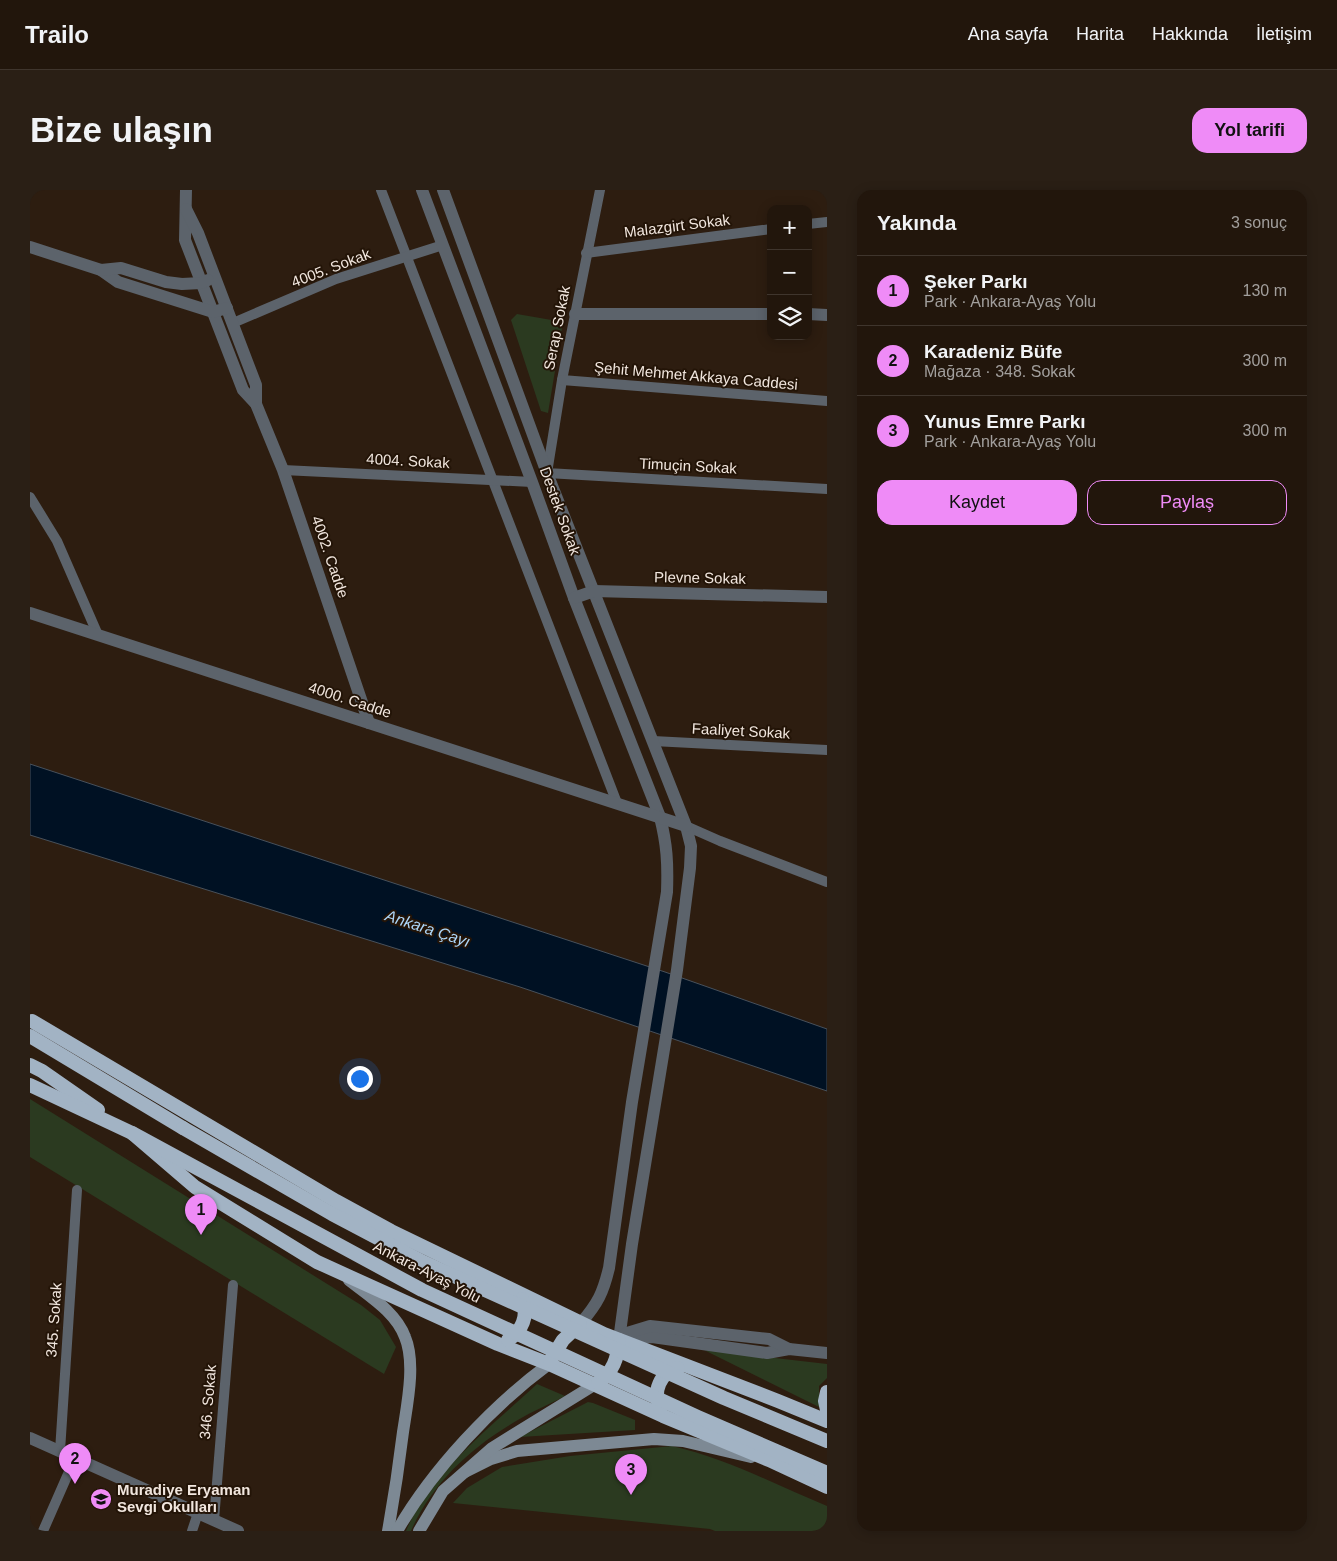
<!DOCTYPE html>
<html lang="tr">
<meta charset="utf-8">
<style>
:root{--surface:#22160c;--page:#2a1f15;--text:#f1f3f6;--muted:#a29f9d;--line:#3f352d;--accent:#ef8bf7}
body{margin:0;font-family:Arial,sans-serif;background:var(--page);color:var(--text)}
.controls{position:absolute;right:15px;top:15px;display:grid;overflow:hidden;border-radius:10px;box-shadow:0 2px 12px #0003}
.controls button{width:45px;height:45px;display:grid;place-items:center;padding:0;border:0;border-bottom:1px solid var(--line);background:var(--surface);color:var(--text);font:25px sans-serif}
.you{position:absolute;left:329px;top:888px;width:18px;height:18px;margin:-12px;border:4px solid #fff;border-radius:50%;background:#1a73e8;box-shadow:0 0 0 8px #1a73e833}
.badge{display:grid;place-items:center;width:32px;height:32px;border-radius:50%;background:var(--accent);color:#111;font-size:16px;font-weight:700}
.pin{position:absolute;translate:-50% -41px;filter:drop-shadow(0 1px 2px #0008)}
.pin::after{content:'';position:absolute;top:26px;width:18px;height:15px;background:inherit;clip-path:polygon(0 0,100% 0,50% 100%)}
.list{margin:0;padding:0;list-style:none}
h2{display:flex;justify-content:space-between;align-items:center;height:65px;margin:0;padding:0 20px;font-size:21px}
h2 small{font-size:16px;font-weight:400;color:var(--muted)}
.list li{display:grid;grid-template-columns:32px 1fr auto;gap:15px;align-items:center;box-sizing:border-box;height:70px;padding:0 20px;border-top:1px solid var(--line)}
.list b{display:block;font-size:19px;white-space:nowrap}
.list p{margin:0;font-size:16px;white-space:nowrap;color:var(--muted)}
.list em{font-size:16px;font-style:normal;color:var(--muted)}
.actions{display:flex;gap:10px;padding:15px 20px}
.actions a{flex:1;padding:11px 0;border:1px solid var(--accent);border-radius:15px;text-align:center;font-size:18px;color:var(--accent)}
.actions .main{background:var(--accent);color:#111}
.icon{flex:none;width:28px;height:28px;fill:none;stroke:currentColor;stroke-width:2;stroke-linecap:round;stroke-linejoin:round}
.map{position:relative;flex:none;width:797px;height:1341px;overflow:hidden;border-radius:15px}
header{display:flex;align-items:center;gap:30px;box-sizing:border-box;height:70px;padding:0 25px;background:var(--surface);border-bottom:1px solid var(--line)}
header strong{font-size:24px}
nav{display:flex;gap:28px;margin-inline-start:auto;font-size:18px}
.intro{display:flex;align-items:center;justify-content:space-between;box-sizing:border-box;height:120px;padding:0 30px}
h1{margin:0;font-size:35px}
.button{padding:12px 22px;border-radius:15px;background:var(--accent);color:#111;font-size:18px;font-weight:700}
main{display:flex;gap:30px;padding:0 30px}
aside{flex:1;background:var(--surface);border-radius:15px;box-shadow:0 2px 12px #0003}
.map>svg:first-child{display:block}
.green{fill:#2b3a20}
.water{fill:#001123;stroke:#48515b}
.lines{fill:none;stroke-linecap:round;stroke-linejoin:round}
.minor{stroke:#5c636b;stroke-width:10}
.tertiary{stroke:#5c636b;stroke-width:12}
.secondary{stroke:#7d8994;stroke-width:12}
.trunk{stroke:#a2b3c4;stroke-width:14}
.trunk-bridge{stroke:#a2b3c4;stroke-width:14}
.labels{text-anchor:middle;stroke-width:4;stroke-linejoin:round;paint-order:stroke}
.street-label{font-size:15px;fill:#f1e6de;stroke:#231407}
.poi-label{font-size:15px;font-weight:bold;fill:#f1e6de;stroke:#231407;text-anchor:start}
.water-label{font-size:16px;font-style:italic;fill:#acd5f7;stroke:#231407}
</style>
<header>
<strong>Trailo</strong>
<nav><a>Ana sayfa</a><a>Harita</a><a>Hakkında</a><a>İletişim</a></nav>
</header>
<div class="intro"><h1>Bize ulaşın</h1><a class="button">Yol tarifi</a></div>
<main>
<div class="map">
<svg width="797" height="1341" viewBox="0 0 797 1341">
<rect width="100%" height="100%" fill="#2d1d10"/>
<g class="green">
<polygon points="487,124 533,132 518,223 511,221 481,130"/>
<polygon points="0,909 331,1115 350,1130 366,1157 354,1184 0,967"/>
<polygon points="674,1160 797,1174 797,1188 789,1196 789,1217"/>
<path d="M507,1194l28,12c-19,10 -39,18 -57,30 -41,25 -78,61 -97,105h-5c25,-59 85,-104 131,-147z"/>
<polygon points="558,1212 563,1213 605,1230 605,1240 490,1247"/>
<path d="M642,1256c54,12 104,39 155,60v25h-112l-5,-2 -257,-26 14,-15 35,-21 68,-11z"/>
</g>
<polygon class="water" points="0,574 635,782 797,839 797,901 490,797 0,645"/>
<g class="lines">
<g class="minor">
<polyline points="351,0 587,613"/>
<polyline points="570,0 532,190 517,283 797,299"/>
<polyline points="778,34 797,32"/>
<polyline points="556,63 741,39"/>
<polyline points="203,133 306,89 413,55"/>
<polyline points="532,190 797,211"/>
<polyline points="253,280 502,292"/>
<polyline points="0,307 27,351 68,445"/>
<polyline points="623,551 797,560"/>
<polyline points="656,636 690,651 797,692"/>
<polyline points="30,1261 47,1000"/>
<polyline points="184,1330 203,1095"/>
<polyline points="13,1341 45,1268"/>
<polyline points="162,1341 168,1323"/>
</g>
<g class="tertiary">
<polyline points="156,0 155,50 213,200 226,214 253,280 339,533"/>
<path d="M392,0l110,292 42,116 86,219c7,28 8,46 7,75l-35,210 -23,166c-6,25 -11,35 -28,55"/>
<polyline points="413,0 517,283 656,636 661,656 660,678 647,780 602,1054 589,1150"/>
<polyline points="156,19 168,43 226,195 226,214"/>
<polyline points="0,57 71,80 88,92 183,122 197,118"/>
<polyline points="71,80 91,78 136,92 152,94 171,93 178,90"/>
<polyline points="545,124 741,124"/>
<polyline points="778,124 797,125"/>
<polyline points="544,408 564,401 797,407"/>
<polyline points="0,423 656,636"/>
<polyline points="589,1150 622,1147 737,1163 759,1159 797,1163"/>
<polyline points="590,1150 597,1143 620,1136 739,1149 759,1159"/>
<polyline points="0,1248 208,1341"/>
</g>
<g class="secondary">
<path d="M319,1090c20,16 47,32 56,57 11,26 2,68 -2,95 -4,33 -9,66 -15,99"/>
<polyline points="435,1282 461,1269 487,1261 624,1249 653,1251 721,1267"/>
<path d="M367,1341c35,-61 95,-125 152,-167"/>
<polyline points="389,1341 413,1301 462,1258 564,1195"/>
</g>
<g class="trunk">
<polyline points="2,831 306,1011 361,1041 574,1144 748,1211 797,1231"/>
<polyline points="0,846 153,938"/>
<polyline points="0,875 12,881 68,920"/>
<polyline points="0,895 102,943 165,997 287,1072 468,1154 519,1174 633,1226 739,1270 797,1297"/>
<path d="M478,1150c14,-9 21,-24 14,-41"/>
<polyline points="520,1171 533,1150 550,1134"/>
<path d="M568,1193c15,-11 20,-25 21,-43"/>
<polyline points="797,1202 795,1211 797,1220"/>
<path d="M631,1218c-10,-15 0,-37 17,-40"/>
</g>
<g class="trunk-bridge">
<polyline points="153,938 302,1024 393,1072 694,1208 797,1251"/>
<polyline points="102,943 392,1100 668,1227 797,1283"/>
</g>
</g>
<defs>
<g id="school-disc" transform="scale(1.125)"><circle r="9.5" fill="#ef8bf7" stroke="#231407"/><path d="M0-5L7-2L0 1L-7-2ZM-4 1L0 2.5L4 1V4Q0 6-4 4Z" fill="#111"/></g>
</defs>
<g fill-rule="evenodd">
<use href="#school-disc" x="71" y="1309"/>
</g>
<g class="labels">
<g class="street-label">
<text transform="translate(647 36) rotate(-7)" y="5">Malazgirt Sokak</text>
<text transform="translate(301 78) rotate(-21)" y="5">4005. Sokak</text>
<text transform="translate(527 138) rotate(-79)" y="5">Serap Sokak</text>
<text transform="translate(666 186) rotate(5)" y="5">Şehit Mehmet Akkaya Caddesi</text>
<text transform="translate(378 271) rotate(3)" y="5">4004. Sokak</text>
<text transform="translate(658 276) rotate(3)" y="5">Timuçin Sokak</text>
<text transform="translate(530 321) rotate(70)" y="5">Destek Sokak</text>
<text transform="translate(300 367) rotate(71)" y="5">4002. Cadde</text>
<text transform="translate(670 388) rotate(1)" y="5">Plevne Sokak</text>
<text transform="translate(320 510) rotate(18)" y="5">4000. Cadde</text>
<text transform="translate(711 541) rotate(3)" y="5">Faaliyet Sokak</text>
<text transform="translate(397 1082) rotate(27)" y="5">Ankara-Ayaş Yolu</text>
<text transform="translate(24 1130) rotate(-86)" y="5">345. Sokak</text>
<text transform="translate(178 1212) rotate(-85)" y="5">346. Sokak</text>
</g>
<g class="poi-label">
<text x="87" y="1305">Muradiye Eryaman<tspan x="87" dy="17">Sevgi Okulları</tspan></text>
</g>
<g class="water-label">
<text transform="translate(398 738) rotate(18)" y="6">Ankara Çayı</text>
</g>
</g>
</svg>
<div class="controls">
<button>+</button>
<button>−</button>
<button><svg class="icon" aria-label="layers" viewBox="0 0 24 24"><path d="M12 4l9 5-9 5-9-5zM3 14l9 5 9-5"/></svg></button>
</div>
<div class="you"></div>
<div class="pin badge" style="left:171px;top:1045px">1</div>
<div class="pin badge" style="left:45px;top:1294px">2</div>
<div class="pin badge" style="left:601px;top:1305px">3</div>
</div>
<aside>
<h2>Yakında<small>3 sonuç</small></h2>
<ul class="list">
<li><span class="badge">1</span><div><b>Şeker Parkı</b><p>Park · Ankara-Ayaş Yolu</p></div><em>130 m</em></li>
<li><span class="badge">2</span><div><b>Karadeniz Büfe</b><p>Mağaza · 348. Sokak</p></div><em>300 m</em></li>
<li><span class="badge">3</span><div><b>Yunus Emre Parkı</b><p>Park · Ankara-Ayaş Yolu</p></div><em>300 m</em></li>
</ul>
<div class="actions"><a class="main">Kaydet</a><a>Paylaş</a></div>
</aside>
</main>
